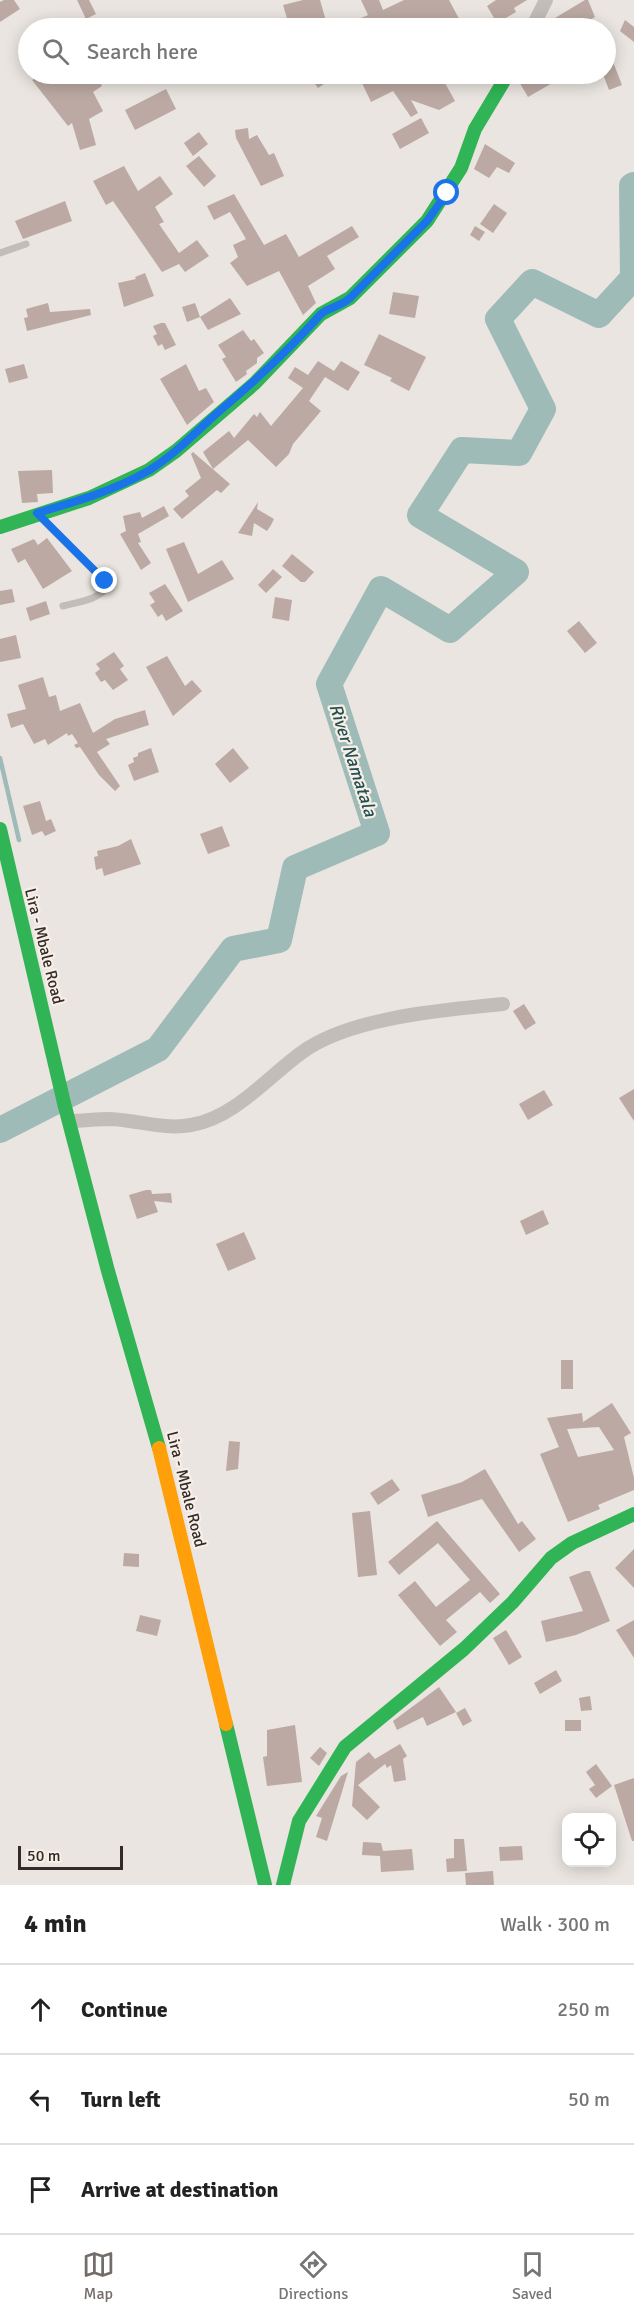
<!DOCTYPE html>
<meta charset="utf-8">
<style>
:root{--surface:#fff;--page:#f2f2f2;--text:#222;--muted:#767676;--line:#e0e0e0;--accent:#736c68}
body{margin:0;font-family:Signika,sans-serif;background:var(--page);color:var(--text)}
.controls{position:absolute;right:18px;bottom:18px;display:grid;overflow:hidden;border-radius:12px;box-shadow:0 3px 15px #0003}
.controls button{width:54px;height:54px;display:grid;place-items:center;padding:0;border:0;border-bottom:2px solid var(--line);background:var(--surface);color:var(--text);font:30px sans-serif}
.scale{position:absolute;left:18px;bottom:15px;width:105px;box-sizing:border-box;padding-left:6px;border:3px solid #332b28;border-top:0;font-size:16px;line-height:21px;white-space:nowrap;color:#332b28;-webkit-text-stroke:4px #f7efe7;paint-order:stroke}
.stop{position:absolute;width:18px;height:18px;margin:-14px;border:4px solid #1a73e8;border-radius:50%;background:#fff}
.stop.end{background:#1a73e8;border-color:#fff;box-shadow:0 2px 6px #0008}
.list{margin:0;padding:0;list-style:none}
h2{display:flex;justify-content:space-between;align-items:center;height:78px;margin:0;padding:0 24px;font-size:26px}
h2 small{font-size:20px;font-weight:400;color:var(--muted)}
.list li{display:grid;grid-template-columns:39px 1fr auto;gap:18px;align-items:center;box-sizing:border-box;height:90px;padding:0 24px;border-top:2px solid var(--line)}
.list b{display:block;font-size:22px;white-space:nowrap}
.list em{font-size:20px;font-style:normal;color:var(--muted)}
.icon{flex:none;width:33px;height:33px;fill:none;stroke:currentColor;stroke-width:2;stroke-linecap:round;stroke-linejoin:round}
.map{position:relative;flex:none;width:634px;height:1885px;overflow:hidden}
.search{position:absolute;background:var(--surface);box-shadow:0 3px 15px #0003;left:18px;right:18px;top:18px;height:66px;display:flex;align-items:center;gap:15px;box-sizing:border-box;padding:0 21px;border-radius:33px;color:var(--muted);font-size:22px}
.sheet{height:348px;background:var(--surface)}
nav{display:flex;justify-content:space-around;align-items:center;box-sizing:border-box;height:84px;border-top:2px solid var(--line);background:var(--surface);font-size:16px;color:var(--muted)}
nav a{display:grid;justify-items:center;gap:3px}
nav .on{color:var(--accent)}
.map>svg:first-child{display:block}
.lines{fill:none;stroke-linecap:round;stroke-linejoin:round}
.stream{stroke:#9ebbb8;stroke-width:4.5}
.river{stroke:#9ebbb8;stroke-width:26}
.building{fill:#bca9a3;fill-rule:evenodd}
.lane{stroke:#c3bdb9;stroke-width:7}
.street{stroke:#c3bdb9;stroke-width:14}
.fast{stroke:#30b455;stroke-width:14}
.slow{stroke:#ff9f0a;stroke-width:14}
.route{stroke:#1a73e8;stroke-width:8}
.labels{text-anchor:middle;stroke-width:4.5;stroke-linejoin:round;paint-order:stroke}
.street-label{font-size:16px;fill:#332b28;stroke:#f7efe7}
.water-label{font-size:18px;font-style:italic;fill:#225050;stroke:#f7efe7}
</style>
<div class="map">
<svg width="634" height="1885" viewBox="0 0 634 1885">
<rect width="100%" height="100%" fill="#eae5e0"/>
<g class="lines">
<polyline class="stream" points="0,758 19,840"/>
<polyline class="river" points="0,1130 158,1049 233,949 279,940 295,868 377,833 329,684 381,589 450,630 516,572 420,515 462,450 519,453 543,409 498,319 532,282 599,315 633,278 632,186 634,185"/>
</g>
<g class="building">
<polygon points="4,0 14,0 20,9 0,22 0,2"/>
<polygon points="77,0 89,0 96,14 86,19"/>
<polygon points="303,0 320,0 328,28 290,28 283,5"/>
<polygon points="361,0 379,0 383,10 404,0 449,0 464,28 449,28 446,23 435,28 338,28 368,15"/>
<polygon points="496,0 527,0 514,8 516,12 497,23 487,6"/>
<polygon points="585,0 588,0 595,17 576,28 555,28 550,21"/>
<polygon points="625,20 634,27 634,42 620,31"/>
<polygon points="606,44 622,85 609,90 603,74 606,74"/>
<polygon points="42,74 51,74 56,80 73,74 95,74 102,86 93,92 103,111 89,119 96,145 80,150 72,123 68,126 32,80"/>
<polygon points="308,74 339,74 318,88"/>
<polygon points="381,74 440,74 455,101 439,110 411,100 418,113 411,117 393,91 371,102 362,83"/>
<polygon points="527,74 568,74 528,97 518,80"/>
<polygon points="166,89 176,109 135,130 125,110"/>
<polygon points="421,118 429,133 400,149 392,134"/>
<polygon points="248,128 249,139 257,135 269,155 274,153 284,176 261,186 236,138 235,130"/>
<polygon points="199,132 208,144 193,156 184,143"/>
<polygon points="485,144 515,163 509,173 497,167 489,178 474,169"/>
<polygon points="199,156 216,176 204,187 186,166"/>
<polygon points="124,166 138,191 160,176 173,194 155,207 164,222 159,224 179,253 197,240 209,256 185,272 179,264 162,272 113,201 106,205 93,181"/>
<polygon points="234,194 264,245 286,234 299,257 352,226 359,237 327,256 335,269 308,286 316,303 303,315 279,271 247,286 230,263 238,257 233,245 246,239 230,212 214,220 207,206"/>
<polygon points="65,201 72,221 23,239 15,221"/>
<polygon points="494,204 507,213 493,233 480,224"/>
<polygon points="475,226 485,232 479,241 470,235"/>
<polygon points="145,273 154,296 124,307 118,283 136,279 135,277"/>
<polygon points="393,292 419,296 415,318 389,314"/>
<polygon points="230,298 241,314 208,330 200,317 187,322 182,307 195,303 200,317"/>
<polygon points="48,303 50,312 90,309 91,315 27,331 24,318 28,317 26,309"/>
<polygon points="161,323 165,323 176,345 165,350 162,344 158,346 153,336 157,334 153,326"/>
<polygon points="243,330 251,341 254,339 264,353 257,358 257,363 246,371 247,374 236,382 222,359 226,357 218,345"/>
<polygon points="379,334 426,357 409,391 390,381 392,378 364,365"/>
<polygon points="318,361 334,371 341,361 360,372 348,391 325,377 309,401 321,411 293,444 289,454 276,467 248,440 213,469 203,452 229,431 234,438 254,414 257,417 260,412 271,426 303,388 288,378 295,367 308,375"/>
<polygon points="24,364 28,378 9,383 5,369"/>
<polygon points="186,364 199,391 206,388 214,402 187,425 160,379"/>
<polygon points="193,452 230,484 221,493 217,490 182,519 173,509 189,496 185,491 201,478 191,454"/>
<polygon points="52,470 53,493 37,494 38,502 22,503 18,471"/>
<polygon points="258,502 257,509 274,519 271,525 267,531 254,523 252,536 238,533"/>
<polygon points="164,506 169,516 138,534 141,542 138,543 151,563 141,570 120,534 126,531 123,516 140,512 142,518"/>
<polygon points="47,538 72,571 43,589 25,559 18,563 11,549 34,539 38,545"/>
<polygon points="184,542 198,574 222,560 234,579 188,602 166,549"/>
<polygon points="292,554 314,572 305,582 301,582 282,566"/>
<polygon points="273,569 282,577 266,593 258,585"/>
<polygon points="165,584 183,611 166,621 162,614 158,617 150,605 155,602 149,593"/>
<polygon points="12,589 15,602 0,605 0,591"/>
<polygon points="275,597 292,600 289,621 272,618"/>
<polygon points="46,601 50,614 30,621 26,608"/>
<polygon points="579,621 597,643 585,653 567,631"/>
<polygon points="16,635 21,658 0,662 0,639"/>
<polygon points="114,652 124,666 120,669 128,680 113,690 105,680 101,682 95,673 100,669 96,664"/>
<polygon points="167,656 185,686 192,680 202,691 173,716 146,667"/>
<polygon points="43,677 49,697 56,695 60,711 80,703 93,733 115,719 145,710 149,725 106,739 110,744 97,752 120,786 115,791 99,775 80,747 76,748 74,745 78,743 72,734 68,736 67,733 48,745 45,739 34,744 23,724 11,728 7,714 26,709 18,685"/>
<polygon points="151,748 159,772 134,781 128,765 134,762 133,758 138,756 138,753"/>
<polygon points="233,748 249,768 230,783 215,764"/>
<polygon points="40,801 46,821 51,819 56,831 45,836 42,831 32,835 23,806"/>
<polygon points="222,826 230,846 208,854 200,834"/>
<polygon points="131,839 141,864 104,876 102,868 96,870 94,857 98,856 97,851 118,846"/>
<polygon points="524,1004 536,1023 525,1030 513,1011"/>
<polygon points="634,1089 634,1121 619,1098"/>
<polygon points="544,1090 553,1105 528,1120 519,1104"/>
<polygon points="146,1190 151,1190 152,1194 171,1193 172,1203 154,1201 158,1212 137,1219 129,1195"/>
<polygon points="543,1210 549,1224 526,1235 520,1221"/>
<polygon points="244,1232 256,1259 228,1271 216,1244"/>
<rect x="561" y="1360" width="12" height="29"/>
<path d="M612,1403l19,30 -7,4 10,41v12l-36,15 2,4 -32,13 -28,-68 19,-7 -12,-29 35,-5 1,9zM599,1427l15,23 -36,7 -11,-28z"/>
<polygon points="229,1441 240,1442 238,1469 226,1471"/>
<polygon points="485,1469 518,1524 522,1521 536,1539 519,1552 482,1499 428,1517 421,1495 462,1482"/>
<polygon points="392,1479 400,1490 378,1505 370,1493"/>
<polygon points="370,1511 377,1575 358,1577 352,1513"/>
<polygon points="437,1521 500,1594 490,1603 480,1592 446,1620 457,1632 440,1646 398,1595 415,1581 436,1607 470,1580 438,1543 399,1575 388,1562"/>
<polygon points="634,1549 634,1588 615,1568"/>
<polygon points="124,1553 139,1554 139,1567 123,1566"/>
<polygon points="585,1571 590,1571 610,1621 576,1635 546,1642 541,1621 583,1611 569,1577"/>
<polygon points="140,1615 161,1620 157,1636 136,1631"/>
<polygon points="634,1620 634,1658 616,1630"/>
<polygon points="506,1630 522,1657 509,1665 493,1638"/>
<polygon points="556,1670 562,1681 540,1694 534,1683"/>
<polygon points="439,1687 456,1712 427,1726 423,1717 397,1730 393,1721"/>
<polygon points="590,1696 592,1710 581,1711 579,1698"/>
<polygon points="465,1708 472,1721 463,1726 456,1713"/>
<rect x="565" y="1720" width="16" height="11"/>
<polygon points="295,1725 302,1782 267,1786 263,1757 267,1756 267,1730"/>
<polygon points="400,1744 407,1756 403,1759 406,1780 394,1782 391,1765 387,1768 385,1764 358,1785 380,1807 367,1820 352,1806 356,1762 369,1752 375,1759"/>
<polygon points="320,1747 327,1753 319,1766 310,1758"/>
<polygon points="596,1764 612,1786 596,1798 589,1789 595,1785 586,1772"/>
<polygon points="348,1772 327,1841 316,1837 322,1818 316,1816 341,1776"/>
<polygon points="634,1778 634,1841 632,1841 614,1785"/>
<polygon points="454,1839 464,1839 467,1871 447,1872 446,1859 454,1858"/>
<polygon points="363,1842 381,1843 383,1851 412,1849 414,1870 381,1872 380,1856 362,1855"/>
<polygon points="522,1846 523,1860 500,1861 499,1847"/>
<polygon points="493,1871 494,1885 466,1885 465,1873"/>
</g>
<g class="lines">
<g class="lane">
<polyline points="0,253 26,244"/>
<path d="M40,517l68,68c-8,15 -30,17 -45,21"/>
</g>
<g class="street">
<polyline points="532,28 546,0"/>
<path d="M69,1121c13,0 27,-2 41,-2 27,1 54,11 81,6 43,-7 77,-48 110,-72 48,-36 143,-43 202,-49"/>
</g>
<g class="fast">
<polyline points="0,527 89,498 149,470 176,451 255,383 321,314 350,298 427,221 461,168 475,129 508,74"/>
<polyline points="0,829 64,1103 108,1271 159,1448"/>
<polyline points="226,1724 265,1885"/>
<polyline points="283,1885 299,1821 345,1747 464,1649 513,1602 551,1558 572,1543 634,1514"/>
</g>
<polyline class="slow" points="159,1448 226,1724"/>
</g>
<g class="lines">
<path class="route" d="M105,581l-68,-68c38,-11 76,-22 111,-42 25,-15 46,-37 67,-56 38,-32 73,-64 106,-101 10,-8 19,-7 29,-16l77,-77 20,-28"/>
</g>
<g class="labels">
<g class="street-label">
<text transform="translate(45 946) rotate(76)" y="6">Lira - Mbale Road</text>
<text transform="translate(187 1489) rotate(76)" y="6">Lira - Mbale Road</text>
</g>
<g class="water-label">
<text transform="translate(353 760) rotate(72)" y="6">River Namatala</text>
</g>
</g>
</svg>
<div class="controls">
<button><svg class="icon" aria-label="locate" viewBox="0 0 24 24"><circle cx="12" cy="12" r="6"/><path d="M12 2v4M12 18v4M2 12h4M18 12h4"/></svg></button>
</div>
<div class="scale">50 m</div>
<div class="stop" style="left:447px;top:193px"></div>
<div class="stop end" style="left:105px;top:581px"></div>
<div class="search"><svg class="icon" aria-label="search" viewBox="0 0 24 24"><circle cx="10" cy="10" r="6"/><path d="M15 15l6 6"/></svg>Search here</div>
</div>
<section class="sheet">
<h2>4 min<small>Walk · 300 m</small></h2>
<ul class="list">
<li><svg class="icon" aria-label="ahead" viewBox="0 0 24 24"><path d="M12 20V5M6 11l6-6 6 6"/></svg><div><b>Continue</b></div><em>250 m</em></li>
<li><svg class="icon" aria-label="left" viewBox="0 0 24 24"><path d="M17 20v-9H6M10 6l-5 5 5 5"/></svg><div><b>Turn left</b></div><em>50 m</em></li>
<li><svg class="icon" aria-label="arrive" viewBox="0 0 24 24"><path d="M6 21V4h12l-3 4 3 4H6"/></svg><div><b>Arrive at destination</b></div></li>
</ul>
</section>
<nav>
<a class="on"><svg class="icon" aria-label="map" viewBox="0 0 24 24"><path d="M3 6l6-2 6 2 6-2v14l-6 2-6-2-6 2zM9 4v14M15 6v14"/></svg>Map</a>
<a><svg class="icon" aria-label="directions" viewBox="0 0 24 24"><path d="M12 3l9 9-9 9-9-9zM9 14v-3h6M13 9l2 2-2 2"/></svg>Directions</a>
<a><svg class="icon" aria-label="saved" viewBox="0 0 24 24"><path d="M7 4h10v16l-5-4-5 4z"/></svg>Saved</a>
</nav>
